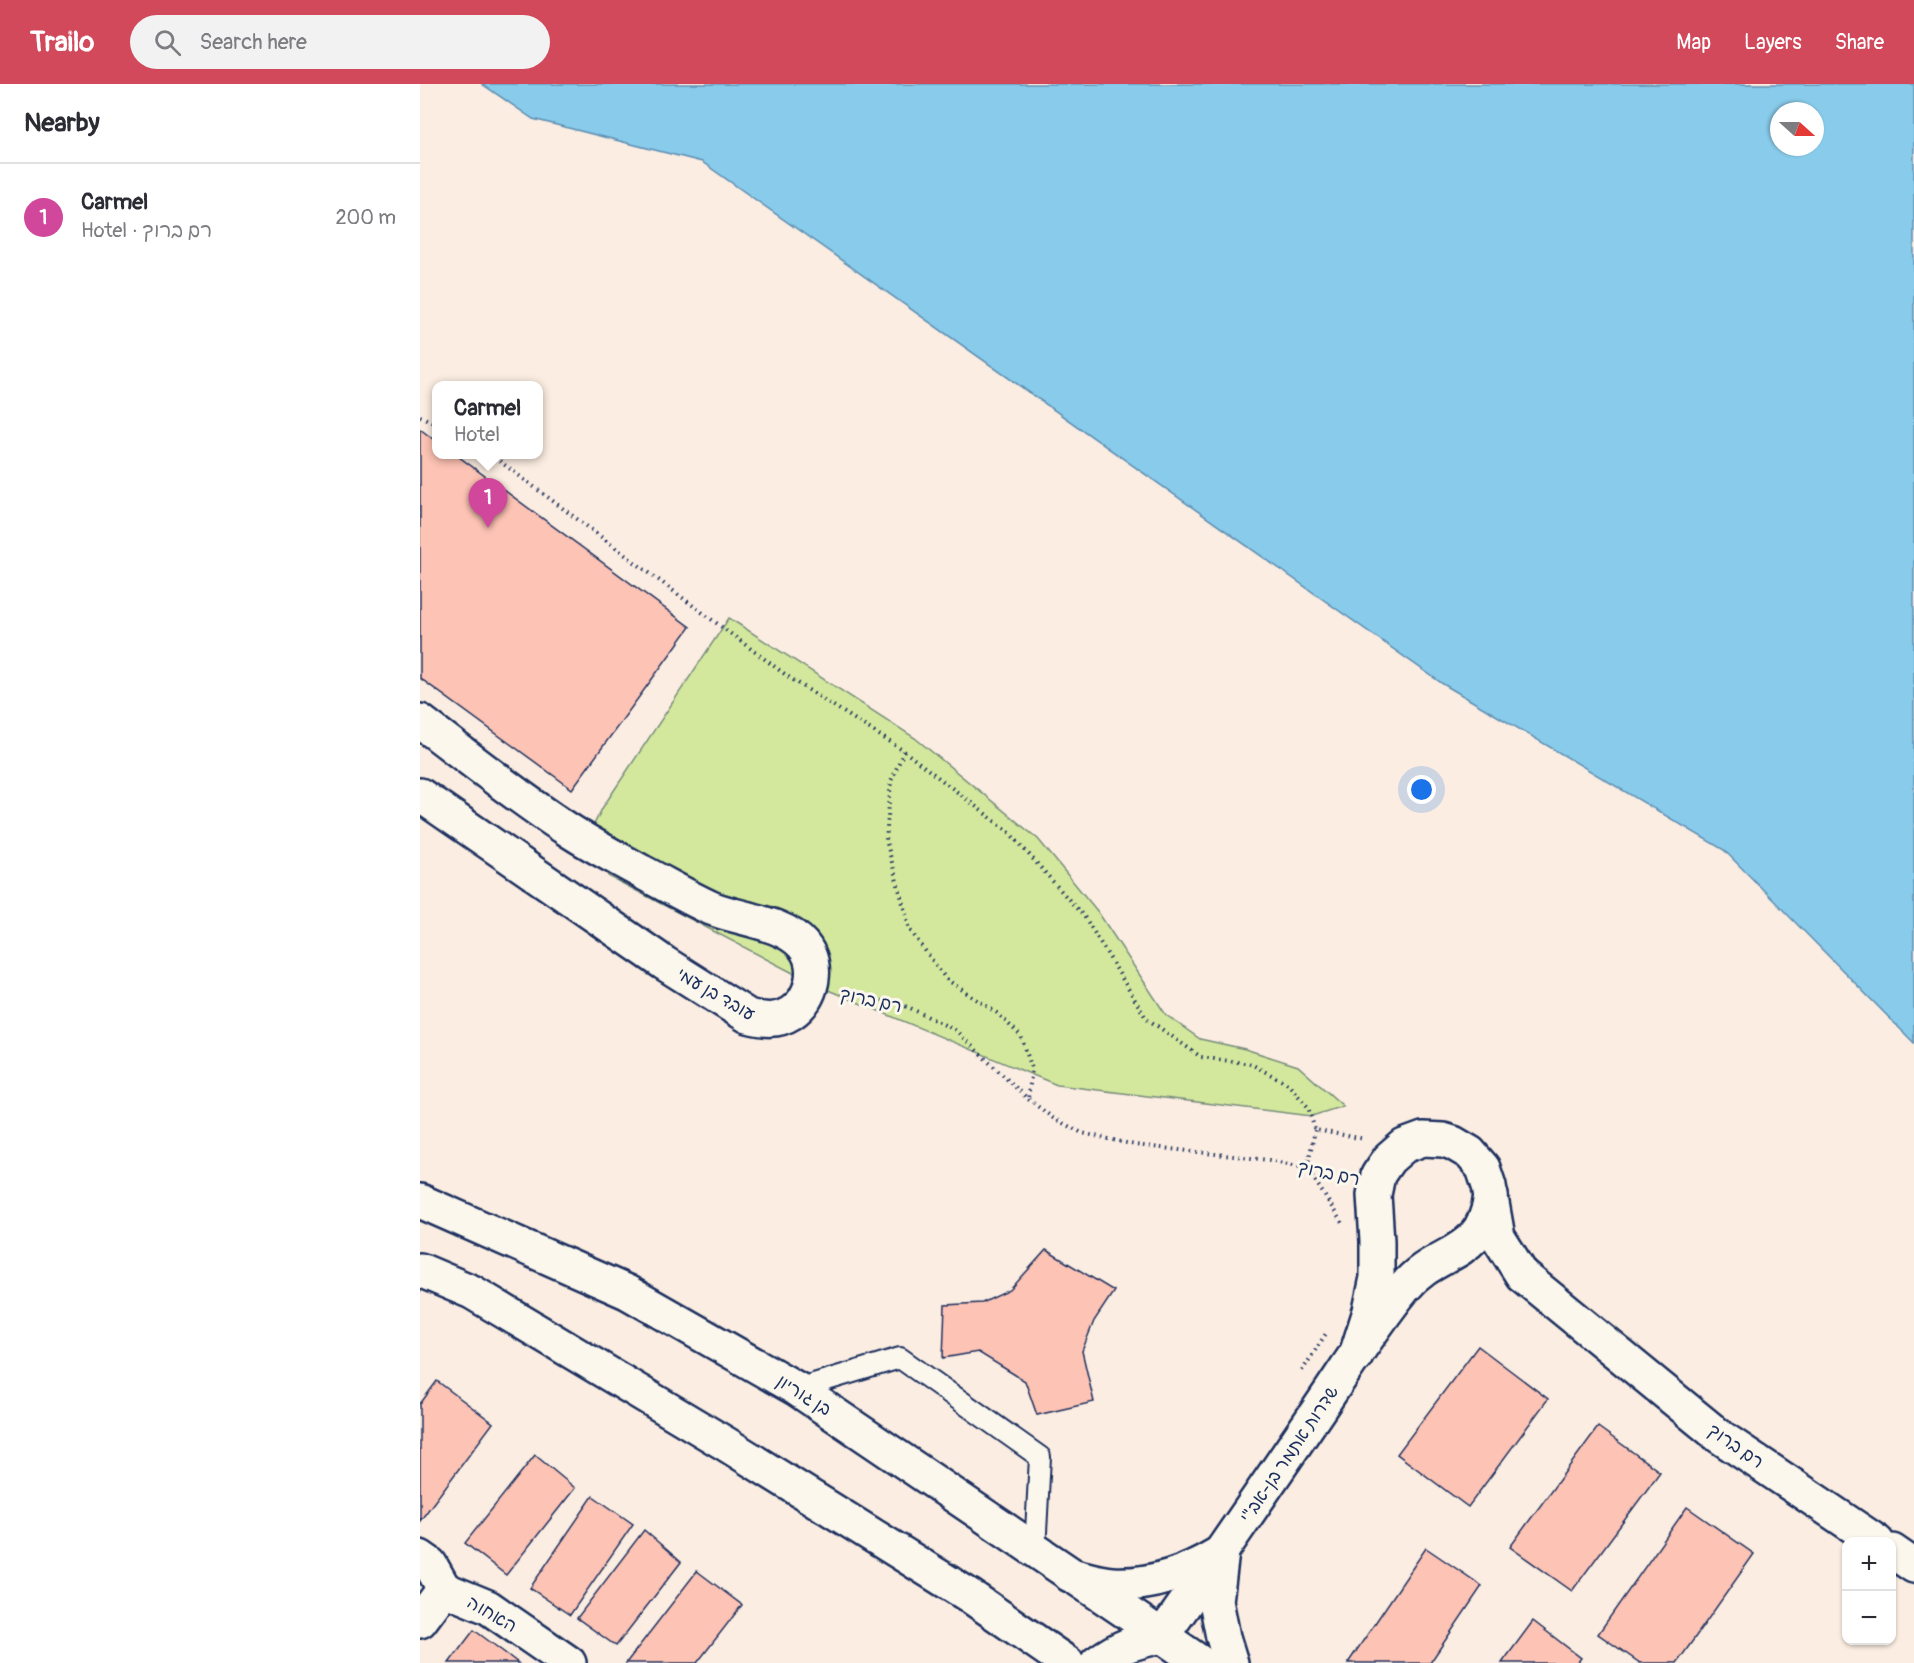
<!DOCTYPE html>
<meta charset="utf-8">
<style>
:root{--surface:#fff;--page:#f2f2f3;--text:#2b2b33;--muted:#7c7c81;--line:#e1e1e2;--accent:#d1495b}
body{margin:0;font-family:Pangolin,"Playpen Sans Hebrew",sans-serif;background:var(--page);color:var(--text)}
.controls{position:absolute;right:18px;bottom:18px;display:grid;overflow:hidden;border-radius:12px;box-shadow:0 2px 4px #0004}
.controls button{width:54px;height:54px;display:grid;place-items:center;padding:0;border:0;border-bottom:2px solid var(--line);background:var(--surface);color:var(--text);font:30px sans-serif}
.compass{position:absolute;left:1350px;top:18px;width:54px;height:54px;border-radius:50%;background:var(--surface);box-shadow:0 2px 4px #0004;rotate:111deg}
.you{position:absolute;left:1002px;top:706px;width:21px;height:21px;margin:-15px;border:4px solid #fff;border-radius:50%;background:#1a73e8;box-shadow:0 0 0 9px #1a73e833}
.badge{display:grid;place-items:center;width:39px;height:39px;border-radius:50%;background:var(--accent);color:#fff;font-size:20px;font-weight:700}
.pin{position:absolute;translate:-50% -50px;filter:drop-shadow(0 2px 3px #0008)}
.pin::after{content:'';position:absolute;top:32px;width:21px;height:18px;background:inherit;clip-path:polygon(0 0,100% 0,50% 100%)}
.popup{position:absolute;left:12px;top:297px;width:111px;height:78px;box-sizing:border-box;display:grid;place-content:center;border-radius:12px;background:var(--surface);filter:drop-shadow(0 2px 4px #0005);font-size:20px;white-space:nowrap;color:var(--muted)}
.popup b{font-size:22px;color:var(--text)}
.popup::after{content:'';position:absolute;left:50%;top:100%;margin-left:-12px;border:12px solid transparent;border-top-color:var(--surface)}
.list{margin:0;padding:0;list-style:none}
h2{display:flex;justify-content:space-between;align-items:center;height:78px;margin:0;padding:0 24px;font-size:26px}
h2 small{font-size:20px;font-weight:400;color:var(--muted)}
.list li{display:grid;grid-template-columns:39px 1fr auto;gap:18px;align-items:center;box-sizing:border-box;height:108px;padding:0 24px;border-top:2px solid var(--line)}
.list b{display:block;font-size:22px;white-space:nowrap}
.list p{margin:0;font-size:20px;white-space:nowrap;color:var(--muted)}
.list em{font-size:20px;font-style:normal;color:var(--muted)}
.icon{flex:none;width:33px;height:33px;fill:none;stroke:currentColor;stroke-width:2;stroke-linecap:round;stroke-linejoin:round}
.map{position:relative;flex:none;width:1494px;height:1579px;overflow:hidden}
header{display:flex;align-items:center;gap:36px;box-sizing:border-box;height:84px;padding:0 30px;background:var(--accent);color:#fff}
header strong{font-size:28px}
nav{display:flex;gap:33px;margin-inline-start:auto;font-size:21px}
.search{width:420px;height:54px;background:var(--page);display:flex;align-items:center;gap:15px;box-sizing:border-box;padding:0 21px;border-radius:33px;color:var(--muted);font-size:22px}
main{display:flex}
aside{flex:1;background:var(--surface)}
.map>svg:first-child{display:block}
.green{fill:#d3e89c;stroke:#778c7d;stroke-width:1.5}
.water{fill:#89cbea;stroke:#5d8db2;stroke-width:1.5;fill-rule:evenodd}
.building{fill:#fdc3b4;stroke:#1b2f5e;stroke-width:1.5}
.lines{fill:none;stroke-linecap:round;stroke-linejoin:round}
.service-casing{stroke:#1b2f5e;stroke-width:24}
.minor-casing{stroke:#1b2f5e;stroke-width:38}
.tertiary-casing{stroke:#1b2f5e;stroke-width:38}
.secondary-casing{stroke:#1b2f5e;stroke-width:38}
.path{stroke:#1b2f5e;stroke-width:4;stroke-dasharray:1.5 4.5;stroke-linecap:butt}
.service{stroke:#fbf7ec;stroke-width:20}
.minor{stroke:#fbf7ec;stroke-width:33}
.tertiary{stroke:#fbf7ec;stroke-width:33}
.secondary{stroke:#fbf7ec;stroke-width:33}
.labels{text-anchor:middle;stroke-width:6;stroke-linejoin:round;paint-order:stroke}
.street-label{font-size:18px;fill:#1b2f5e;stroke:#fbf7ec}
</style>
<header>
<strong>Trailo</strong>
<div class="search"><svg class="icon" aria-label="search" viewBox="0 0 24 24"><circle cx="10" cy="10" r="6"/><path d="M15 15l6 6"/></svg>Search here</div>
<nav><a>Map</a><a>Layers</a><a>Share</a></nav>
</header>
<main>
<aside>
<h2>Nearby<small></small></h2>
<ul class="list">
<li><span class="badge" style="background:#d1479c">1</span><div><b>Carmel</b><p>Hotel · רם ברוך</p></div><em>200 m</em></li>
</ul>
</aside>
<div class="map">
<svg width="1494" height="1579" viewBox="0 0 1494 1579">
<rect width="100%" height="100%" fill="#fbede1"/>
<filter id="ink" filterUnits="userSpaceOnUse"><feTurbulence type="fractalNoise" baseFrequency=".0167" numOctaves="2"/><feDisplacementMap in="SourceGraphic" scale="12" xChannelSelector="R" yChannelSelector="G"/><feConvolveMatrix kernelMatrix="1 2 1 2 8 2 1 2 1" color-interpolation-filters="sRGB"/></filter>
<g filter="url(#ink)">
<polygon class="green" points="309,534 495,654 618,755 678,828 746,931 780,955 825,965 878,982 923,1022 892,1032 637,1001 396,901 188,792 167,754 183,723"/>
<path class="water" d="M62,0h1432v959l-190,-193 -281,-166 -741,-522 -169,-43zM1359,27h36v36h-36z"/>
<g class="building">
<polygon points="0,345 17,358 17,370 35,370 270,543 152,705 0,594"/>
<polygon points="626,1166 694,1207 674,1237 662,1267 674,1318 617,1331 605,1297 558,1268 523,1274 525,1221 562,1219 590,1206"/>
<polygon points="1058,1262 1128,1315 1048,1423 977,1370"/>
<polygon points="17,1297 73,1339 0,1437 0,1320"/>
<polygon points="1178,1343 1240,1388 1152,1507 1090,1463"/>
<polygon points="115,1371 155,1404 86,1491 45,1459"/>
<polygon points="173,1412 213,1440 150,1531 110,1504"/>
<polygon points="1267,1423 1334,1470 1257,1579 1220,1579 1178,1550"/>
<polygon points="224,1446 261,1478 196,1562 157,1534"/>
<polygon points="1006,1464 1062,1502 1010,1579 928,1579"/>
<polygon points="277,1487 322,1521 277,1579 206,1579"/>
<polygon points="1113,1537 1161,1574 1157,1579 1082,1579"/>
<polygon points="54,1546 85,1569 98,1579 29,1579"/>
</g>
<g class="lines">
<g class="service-casing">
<polyline id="service" points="377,1305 480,1274 620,1373 615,1467"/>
</g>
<g class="minor-casing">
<g id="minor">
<path d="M0,637c49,37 96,75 147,108 24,16 50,29 75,43 23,12 45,25 69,36 27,11 72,14 92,37 17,20 10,54 -12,68 -14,9 -28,7 -43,3l-84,-53 -244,-168"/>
<polyline points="936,1271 950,1227 957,1194 957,1157 954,1111 958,1091 969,1075 984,1062 1003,1055 1023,1056 1033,1059 1050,1069 1063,1084 1069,1102 1078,1153 1102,1191 1299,1352 1457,1458"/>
<polyline points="1472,1467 1494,1482"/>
<polyline points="0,1473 10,1480 24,1505 68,1523 149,1579"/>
<path d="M650,1491c14,3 28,8 42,9 39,2 73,-10 106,-30"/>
<polyline points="0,1537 24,1505"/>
<path d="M742,1552c51,-71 99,-142 148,-214 31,-45 60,-92 94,-134 33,-41 78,-28 87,-92"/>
</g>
</g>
<g class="tertiary-casing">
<g id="tertiary">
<polyline points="802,1468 796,1517 803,1553 811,1579"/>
<polyline points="742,1552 781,1579"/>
</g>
</g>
<g class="secondary-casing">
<g id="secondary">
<polyline points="0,1117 207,1208 377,1305 742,1552"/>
<polyline points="0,1186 52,1208 306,1360 550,1512 647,1579"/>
<path d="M677,1579c23,-17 37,-21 65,-27"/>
</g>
</g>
<g class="path">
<polyline points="0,332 17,340"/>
<polyline points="70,370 370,594 484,667 589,748 666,835 726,934 781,973 831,980 868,1000 888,1023 895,1046 945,1055"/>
<polyline points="484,667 471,697 466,756 490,846 526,895 577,929 601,952 612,985 608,1015"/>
<polyline points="421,908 440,910 488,923 535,946 608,1015 633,1034 662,1049 715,1061 849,1076 926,1092"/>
<polyline points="895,1046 887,1084 922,1139"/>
<polyline points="882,1287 907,1248"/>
</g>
<use href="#service" class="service"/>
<use href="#minor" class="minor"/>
<use href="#tertiary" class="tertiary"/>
<use href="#secondary" class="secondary"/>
</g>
</g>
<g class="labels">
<g class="street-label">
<text transform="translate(296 910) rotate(30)" y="6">עובד בן עמי</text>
<text transform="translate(451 916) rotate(12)" y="6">רם ברוך</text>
<text transform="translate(909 1089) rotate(12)" y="6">רם ברוך</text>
<text transform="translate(384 1311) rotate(32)" y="6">בן גוריון</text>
<text transform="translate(1316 1362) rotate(35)" y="6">רם ברוך</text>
<text transform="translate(869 1370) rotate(-56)" y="6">שדרות אתמר בן-אב"י</text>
<text transform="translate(72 1530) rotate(30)" y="6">האחוה</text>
</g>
</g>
</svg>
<div class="controls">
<button>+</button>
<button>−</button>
</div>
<svg class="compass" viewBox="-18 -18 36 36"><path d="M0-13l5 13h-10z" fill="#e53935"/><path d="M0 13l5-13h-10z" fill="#7c7c81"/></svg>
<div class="you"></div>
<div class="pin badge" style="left:68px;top:444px;background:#d1479c">1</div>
<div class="popup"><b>Carmel</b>Hotel</div>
</div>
</main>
